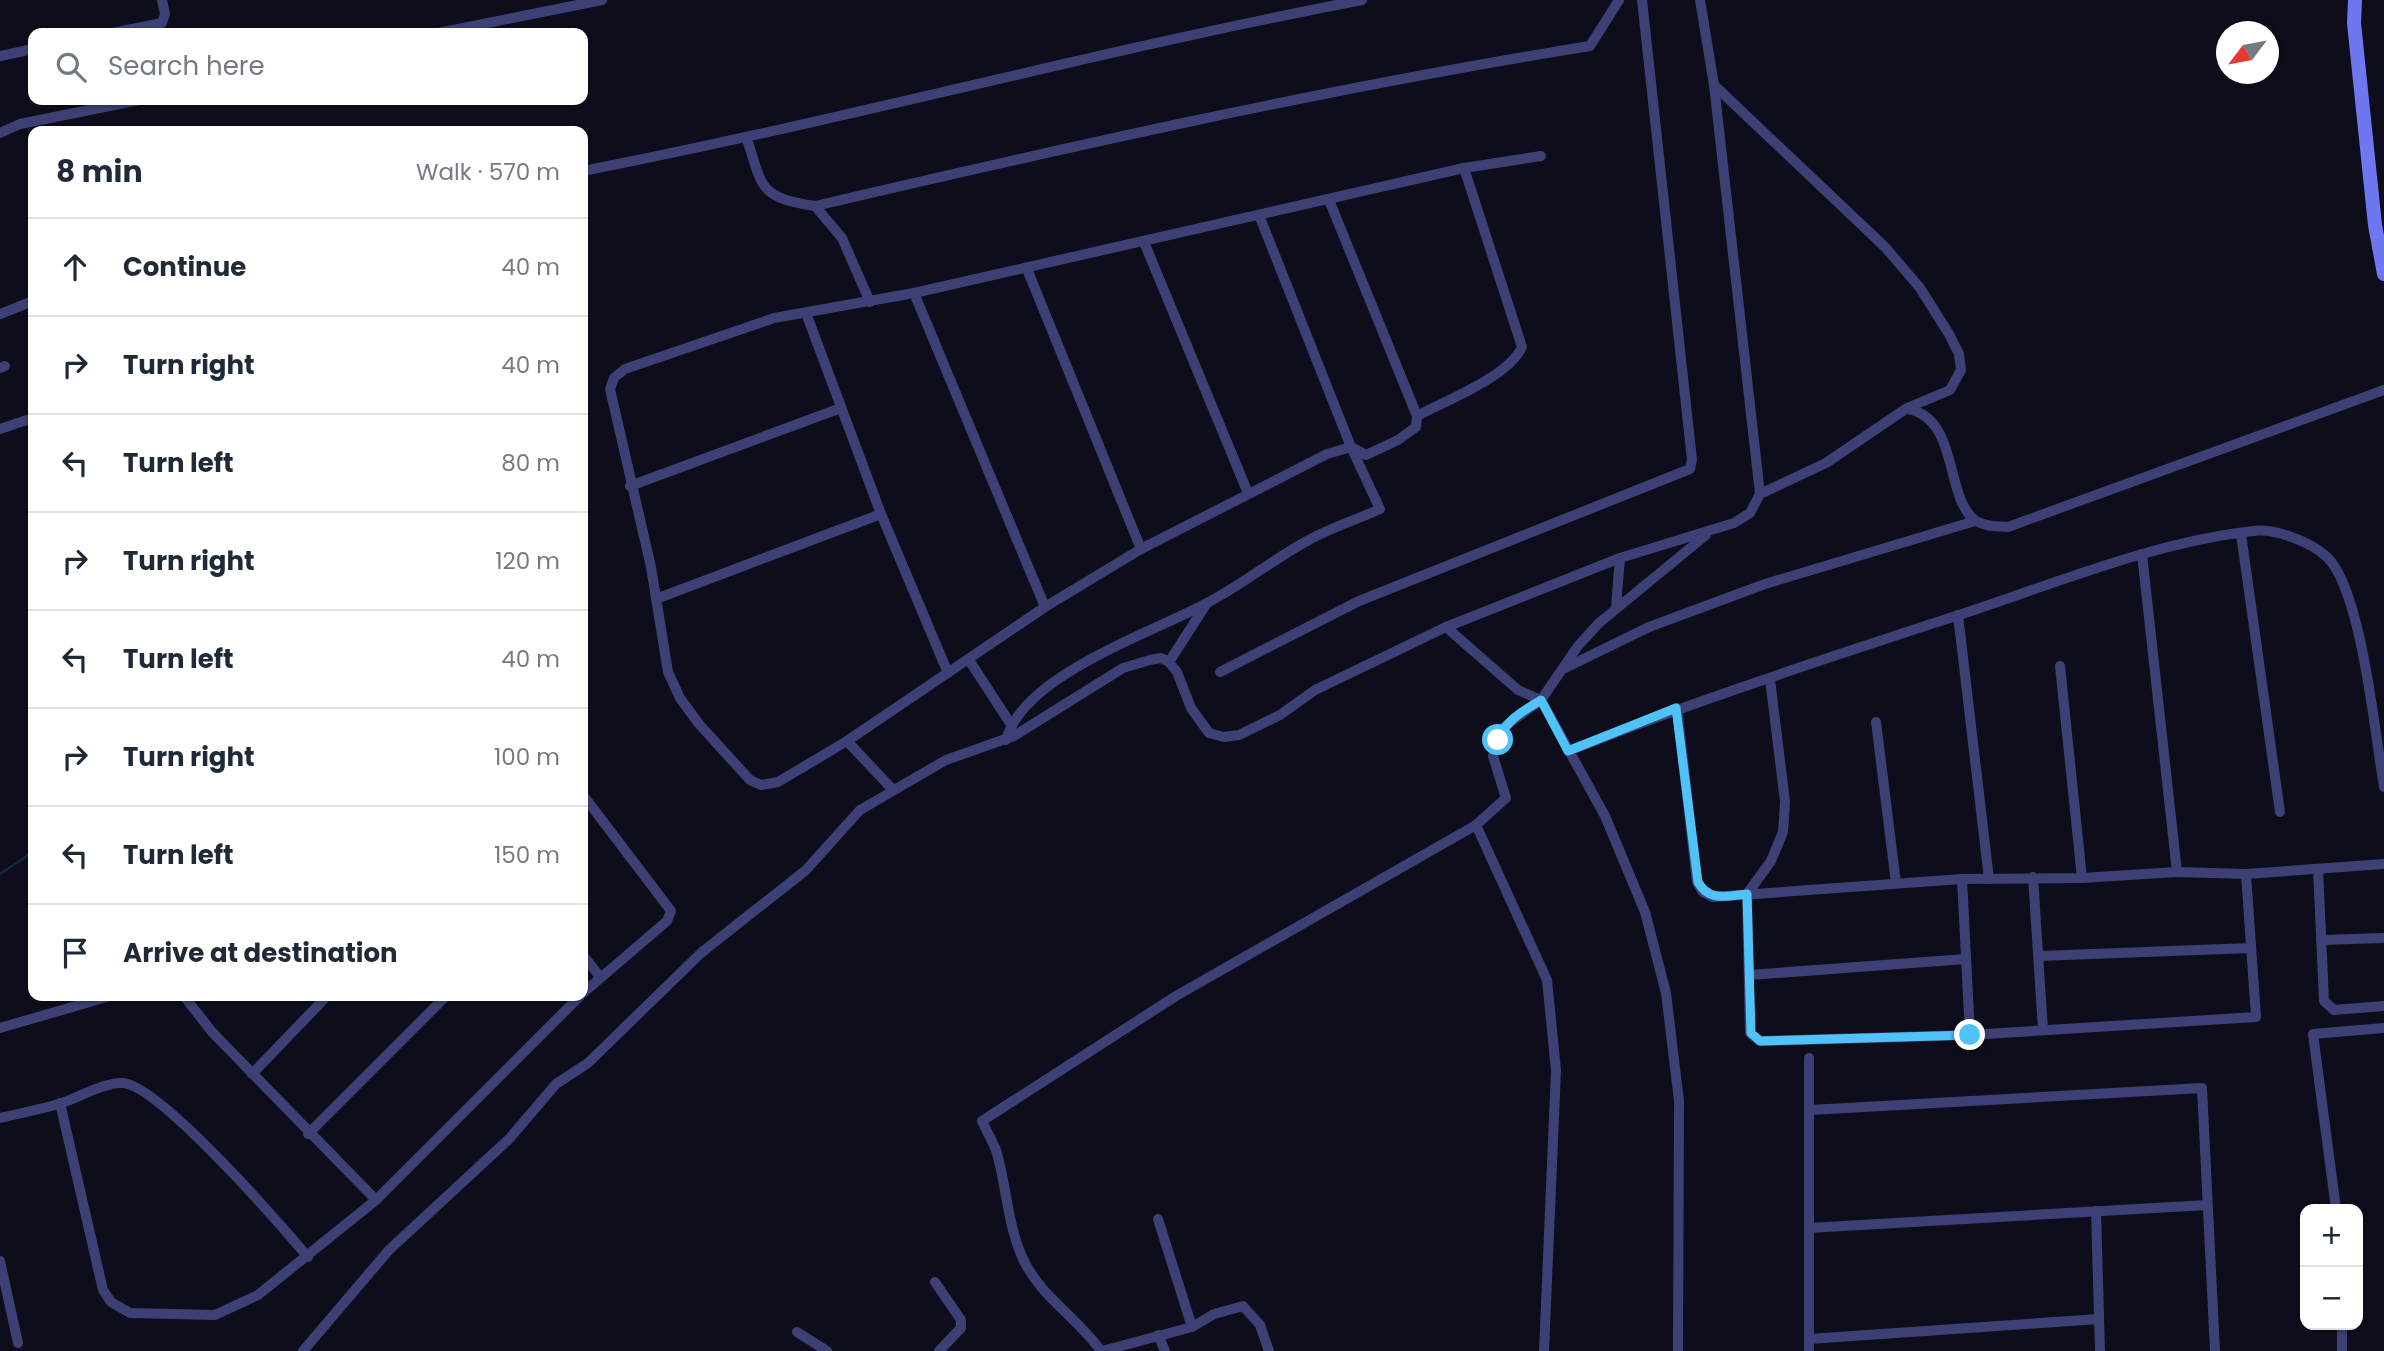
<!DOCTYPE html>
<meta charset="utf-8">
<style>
:root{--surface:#fff;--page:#f6f6f7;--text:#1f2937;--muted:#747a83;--line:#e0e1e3}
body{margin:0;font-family:Poppins,sans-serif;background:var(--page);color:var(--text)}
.controls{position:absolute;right:21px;bottom:21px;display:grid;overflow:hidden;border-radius:14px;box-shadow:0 2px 5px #0004}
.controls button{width:63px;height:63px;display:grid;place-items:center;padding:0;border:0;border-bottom:2px solid var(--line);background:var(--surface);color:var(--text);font:35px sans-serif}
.compass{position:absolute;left:2216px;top:21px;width:63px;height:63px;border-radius:50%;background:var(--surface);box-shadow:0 2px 5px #0004;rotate:238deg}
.stop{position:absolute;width:21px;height:21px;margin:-16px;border:5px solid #4fc3f7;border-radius:50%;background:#fff}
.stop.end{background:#4fc3f7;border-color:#fff;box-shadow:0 2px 7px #0008}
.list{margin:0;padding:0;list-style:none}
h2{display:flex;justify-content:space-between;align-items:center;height:91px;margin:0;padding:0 28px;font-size:30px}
h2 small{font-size:23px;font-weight:400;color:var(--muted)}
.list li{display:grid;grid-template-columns:46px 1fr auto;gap:21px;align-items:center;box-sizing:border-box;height:98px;padding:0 28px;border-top:2px solid var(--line)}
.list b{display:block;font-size:26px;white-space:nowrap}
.list em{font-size:23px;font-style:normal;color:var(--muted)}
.icon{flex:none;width:38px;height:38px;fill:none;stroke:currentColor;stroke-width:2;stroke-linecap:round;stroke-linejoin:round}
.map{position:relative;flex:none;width:2384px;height:1351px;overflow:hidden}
.search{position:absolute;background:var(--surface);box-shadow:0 2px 5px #0004;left:28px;top:28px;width:560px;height:77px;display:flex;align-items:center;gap:18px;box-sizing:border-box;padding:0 24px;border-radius:14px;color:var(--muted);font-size:26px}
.panel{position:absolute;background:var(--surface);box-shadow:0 2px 5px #0004;left:28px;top:126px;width:560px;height:875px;border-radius:14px}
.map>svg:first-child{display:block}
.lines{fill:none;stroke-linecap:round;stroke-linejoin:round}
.stream{stroke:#12283f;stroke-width:2.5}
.street{stroke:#3d4075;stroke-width:10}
.secondary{stroke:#6e77ef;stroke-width:14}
.route{stroke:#4fc3f7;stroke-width:9}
</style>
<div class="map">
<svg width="2384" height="1351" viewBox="0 0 2384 1351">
<rect width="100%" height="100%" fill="#0e0d1b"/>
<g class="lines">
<polyline class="stream" points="0,874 33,852"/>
<g class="street">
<polyline points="1700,0 1714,85 1885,247 1920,288 1949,334 1959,354 1961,370 1950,390 1907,408 1826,463 1760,494"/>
<polyline points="112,33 162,23 165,14 162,0"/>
<polyline points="438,33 602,0"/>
<polyline points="0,56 33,49"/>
<polyline points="0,133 20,124 139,100"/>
<path d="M747,139c16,50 12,58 68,67 257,-60 514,-118 775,-160l29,-46"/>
<path d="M583,171c261,-51 518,-121 779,-171"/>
<polyline points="1329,200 1417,416 1416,427 1398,440 1366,455 1351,447 1327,454 1141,549 1045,607 847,741 778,782 761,785 750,780 699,724 680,698 668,672 651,567 610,389 614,378 625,369 774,318 914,293 1464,168 1541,156"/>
<polyline points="815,206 842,238 870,302"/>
<polyline points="1144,242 1248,493"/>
<polyline points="1027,269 1141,549"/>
<polyline points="914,293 1045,607"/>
<polyline points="806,313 881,514 948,673"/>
<polyline points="0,314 33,301"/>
<polyline points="0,368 5,366"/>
<path d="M1908,409c52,10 36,90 68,112 10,6 21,5 32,6l376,-137"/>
<path d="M1417,416c30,-16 91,-39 105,-69l-58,-179"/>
<polyline points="0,429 33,418"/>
<polyline points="630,486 841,408"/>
<polyline points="2241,534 2280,812"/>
<polyline points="2142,554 2177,872"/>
<polyline points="656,599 881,514"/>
<polyline points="1616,607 1620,558"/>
<polyline points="1958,615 1989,879"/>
<polyline points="1446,627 1518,690 1541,700 1605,816 1645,912 1666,993 1679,1101 1678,1351"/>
<polyline points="969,660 1010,723"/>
<polyline points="1169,662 1207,603"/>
<polyline points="2060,666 2082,878"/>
<polyline points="1565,668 1649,627 1765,584 1975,521"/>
<polyline points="1220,672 1359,601 1690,469 1692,460 1642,0"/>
<polyline points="1770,679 1785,802 1783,832 1771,861 1747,894 1750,1033 1760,1041 1970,1035 2256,1017 2246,874"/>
<polyline points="1677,708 1697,882 1703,892 1713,897 1962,879 2082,878 2177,872 2246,874 2384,864"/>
<polyline points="1876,722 1896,883"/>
<path d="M1006,740c17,-65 146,-107 201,-137 35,-18 65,-43 100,-62 23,-13 49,-21 73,-32l-29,-62 -92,-232"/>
<polyline points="847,741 893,790"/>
<path d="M1568,751c132,-52 266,-95 400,-139 93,-31 188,-70 285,-81 22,-3 58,11 74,26 35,34 48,179 57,230"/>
<polyline points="583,795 671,911 667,921 583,993"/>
<polyline points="2318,869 2324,1001 2334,1010 2384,1006"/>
<polyline points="2033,877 2043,1030"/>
<polyline points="1962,879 1970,1035"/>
<polyline points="2321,940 2384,938"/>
<polyline points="583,955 600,977"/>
<polyline points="2040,956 2250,948"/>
<polyline points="1749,975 1966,959"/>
<polyline points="184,996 212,1032 376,1200"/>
<polyline points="0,1028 110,996"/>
<polyline points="252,1074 327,996"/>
<polyline points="60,1103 103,1290 111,1302 130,1313 215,1315 258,1295 376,1200 580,996"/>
<polyline points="1810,1110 2202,1088 2215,1351"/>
<path d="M0,1118c21,-5 42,-9 62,-15 18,-6 43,-21 61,-20 36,2 158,142 185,174"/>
<polyline points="308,1134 446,996"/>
<polyline points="2336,1209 2313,1034 2384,1028"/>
<polyline points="2096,1211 2100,1351"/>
<polyline points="1158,1219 1192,1327"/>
<polyline points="1809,1228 2207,1205"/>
<polyline points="0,1261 18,1343"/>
<polyline points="935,1282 961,1320 961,1328 939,1351"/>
<polyline points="2342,1325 2342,1351"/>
<polyline points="797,1332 827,1351"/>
<polyline points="1158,1335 1165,1351"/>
<polyline points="1809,1339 2099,1319"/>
<polyline points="303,1351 389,1250 509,1139 556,1084 588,1063 701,953 806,870 860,810 946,760 1014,736 1123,668 1150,660 1161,658 1169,662 1177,672 1191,708 1209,733 1224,737 1239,735 1280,715 1315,690 1446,627 1620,558 1734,523 1750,513 1760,494 1714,85"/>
<path d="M1101,1351c-23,-33 -59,-53 -77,-90 -17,-35 -17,-75 -28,-111 -4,-10 -10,-20 -14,-29l194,-125 300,-171"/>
<polyline points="1102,1351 1192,1327 1214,1314 1243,1306 1260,1325 1269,1351"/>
<polyline points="1544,1351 1556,1070 1547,980 1476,825 1506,798 1493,756 1504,727 1541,700 1578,646 1599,623 1706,535"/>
<polyline points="1809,1351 1809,1058"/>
</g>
<polyline class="secondary" points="2355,0 2354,23 2375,225 2384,274"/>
</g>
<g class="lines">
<path class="route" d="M1498,740c9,-21 25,-29 43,-40l27,51 108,-43 22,174c11,20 29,14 49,12l4,139 9,8 210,-6"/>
</g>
</svg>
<div class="controls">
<button>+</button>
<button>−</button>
</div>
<svg class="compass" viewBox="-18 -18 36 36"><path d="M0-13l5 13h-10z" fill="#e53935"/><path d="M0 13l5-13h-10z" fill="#747a83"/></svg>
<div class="stop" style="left:1498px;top:740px"></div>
<div class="stop end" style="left:1970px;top:1035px"></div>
<div class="search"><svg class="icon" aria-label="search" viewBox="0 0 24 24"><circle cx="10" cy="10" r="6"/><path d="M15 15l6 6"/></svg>Search here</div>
<section class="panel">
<h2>8 min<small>Walk · 570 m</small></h2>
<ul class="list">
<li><svg class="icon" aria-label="ahead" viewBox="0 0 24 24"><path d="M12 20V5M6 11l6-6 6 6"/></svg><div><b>Continue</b></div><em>40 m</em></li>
<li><svg class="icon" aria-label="right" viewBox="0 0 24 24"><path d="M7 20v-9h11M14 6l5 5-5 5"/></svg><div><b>Turn right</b></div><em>40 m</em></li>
<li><svg class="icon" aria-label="left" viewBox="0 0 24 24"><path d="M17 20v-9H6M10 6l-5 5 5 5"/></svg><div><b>Turn left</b></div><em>80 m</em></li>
<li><svg class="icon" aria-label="right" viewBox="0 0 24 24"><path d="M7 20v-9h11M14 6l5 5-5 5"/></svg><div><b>Turn right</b></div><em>120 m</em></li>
<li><svg class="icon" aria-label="left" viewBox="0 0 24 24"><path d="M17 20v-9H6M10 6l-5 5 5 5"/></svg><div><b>Turn left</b></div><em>40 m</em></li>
<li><svg class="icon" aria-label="right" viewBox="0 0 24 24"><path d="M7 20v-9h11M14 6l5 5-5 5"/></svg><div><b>Turn right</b></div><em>100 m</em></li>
<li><svg class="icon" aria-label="left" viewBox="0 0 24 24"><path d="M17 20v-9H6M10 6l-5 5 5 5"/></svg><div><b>Turn left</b></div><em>150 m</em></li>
<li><svg class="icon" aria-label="arrive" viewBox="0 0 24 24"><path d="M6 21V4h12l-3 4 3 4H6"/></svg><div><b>Arrive at destination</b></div></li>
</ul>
</section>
</div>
